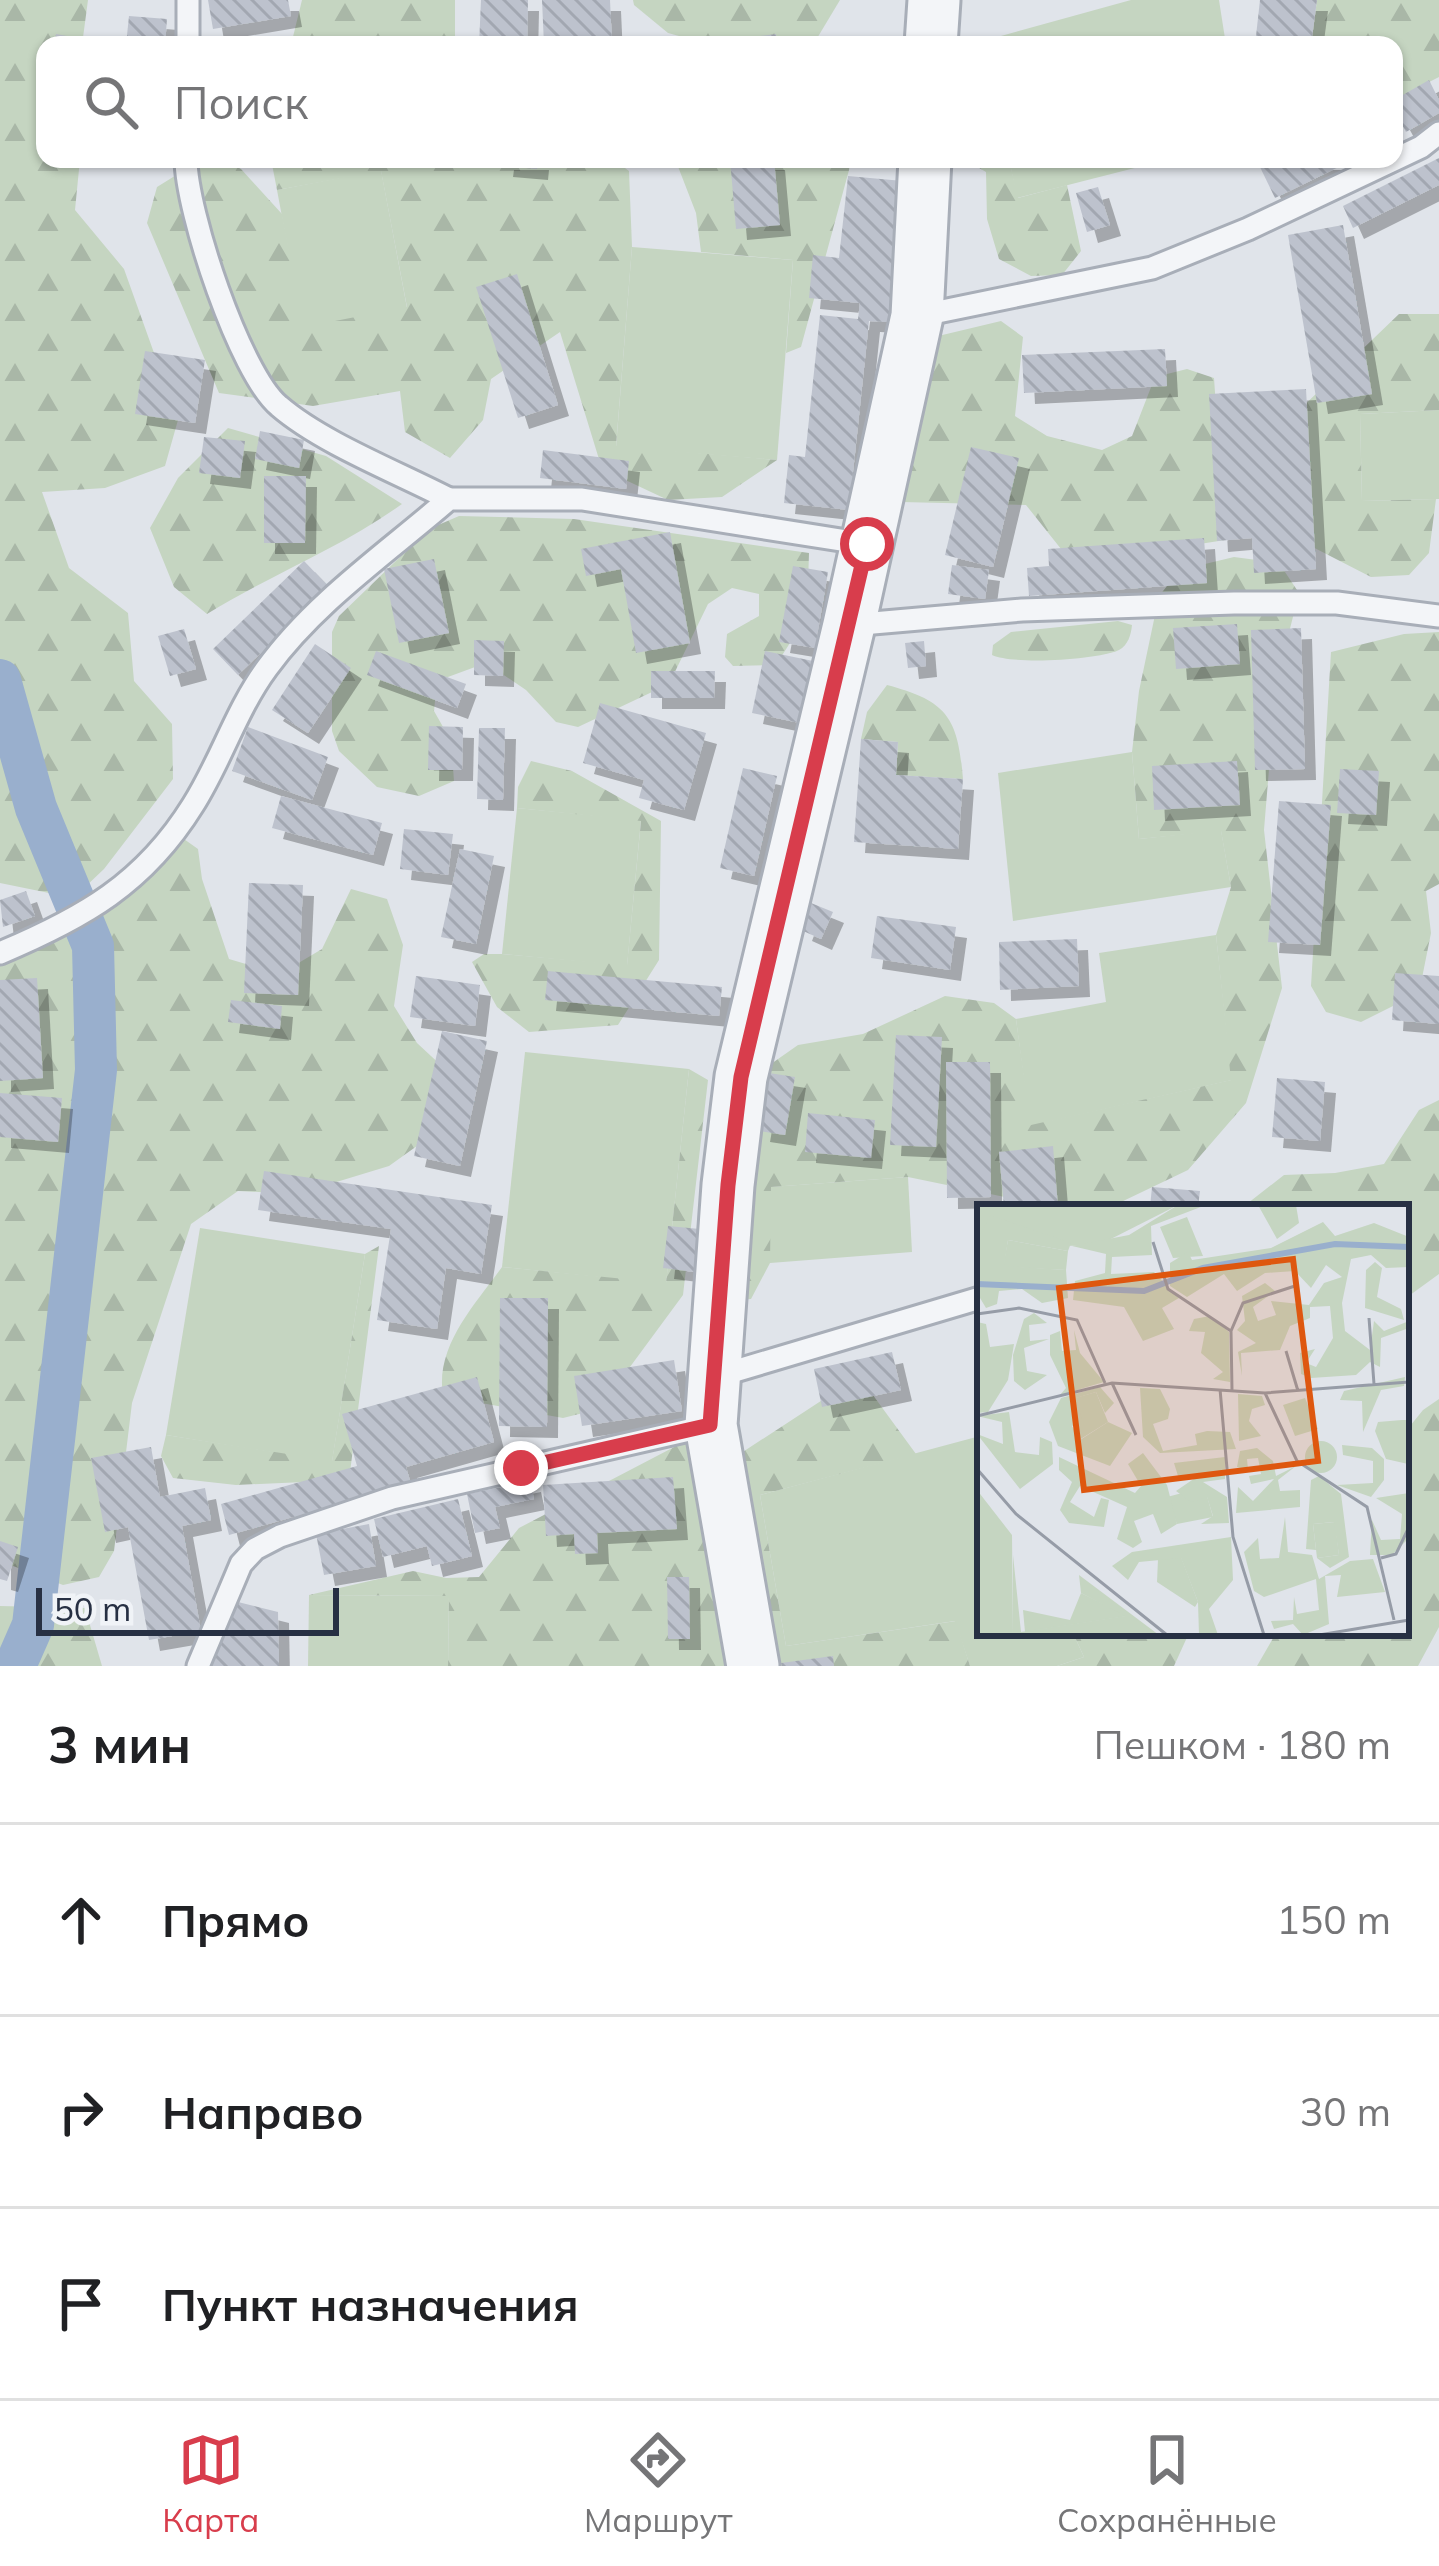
<!DOCTYPE html>
<html lang="ru">
<meta charset="utf-8">
<style>
:root{--surface:#fff;--page:#f2f2f2;--text:#202124;--muted:#757577;--line:#e0e0e0;--accent:#d83d4c}
body{margin:0;font-family:Mulish,sans-serif;background:var(--page);color:var(--text)}
.scale{position:absolute;left:36px;bottom:30px;width:303px;box-sizing:border-box;padding-left:12px;border:6px solid #273043;border-top:0;font-size:33px;line-height:42px;white-space:nowrap;color:#273043;-webkit-text-stroke:9px #f0f3f7;paint-order:stroke}
.stop{position:absolute;width:36px;height:36px;margin:-27px;border:9px solid #d83d4c;border-radius:50%;background:#fff}
.stop.end{background:#d83d4c;border-color:#fff;box-shadow:0 3px 12px #0008}
.list{margin:0;padding:0;list-style:none}
h2{display:flex;justify-content:space-between;align-items:center;height:156px;margin:0;padding:0 48px;font-size:51px}
h2 small{font-size:39px;font-weight:400;color:var(--muted)}
.list li{display:grid;grid-template-columns:78px 1fr auto;gap:36px;align-items:center;box-sizing:border-box;height:192px;padding:0 48px;border-top:3px solid var(--line)}
.list b{display:block;font-size:45px;white-space:nowrap}
.list em{font-size:39px;font-style:normal;color:var(--muted)}
.icon{flex:none;width:66px;height:66px;fill:none;stroke:currentColor;stroke-width:2;stroke-linecap:round;stroke-linejoin:round}
.map{position:relative;flex:none;width:1439px;height:1666px;overflow:hidden}
.search{position:absolute;background:var(--surface);box-shadow:0 3px 9px #0004;left:36px;right:36px;top:36px;height:132px;display:flex;align-items:center;gap:30px;box-sizing:border-box;padding:0 42px;border-radius:24px;color:var(--muted);font-size:45px}
.sheet{height:732px;background:var(--surface)}
nav{display:flex;justify-content:space-around;align-items:center;box-sizing:border-box;height:168px;border-top:3px solid var(--line);background:var(--surface);font-size:33px;color:var(--muted)}
nav a{display:grid;justify-items:center;gap:6px}
nav .on{color:var(--accent)}
.map>svg:first-child{display:block}
.green{fill:#c5d5c1}
.forest{fill:url(#forest-firs)}
.lines{fill:none;stroke-linecap:round;stroke-linejoin:round}
.canal{stroke:#99afcd;stroke-width:42}
.building{fill:url(#building-back-hatch);filter:url(#shadow)}
.service-casing{stroke:#a8aeb8;stroke-width:27}
.tertiary-casing{stroke:#a8aeb8;stroke-width:57}
.service{stroke:#f3f5f8;stroke-width:21}
.tertiary{stroke:#f3f5f8;stroke-width:51}
.route{stroke:#d83d4c;stroke-width:15}
.inset-river{fill:none;stroke:#99afcd;stroke-width:6}
.inset-road{fill:none;stroke:#969ca7;stroke-width:3}
.view{fill:#de570f;fill-opacity:0.15;stroke:#de570f;stroke-width:6}
.inset-edge{fill:none;stroke:#273043;stroke-width:6}
</style>
<div class="map">
<svg width="1439" height="1666" viewBox="0 0 1439 1666">
<defs>
<pattern id="forest-firs" width="22" height="20" patternUnits="userSpaceOnUse" patternTransform="scale(3)"><rect width="22" height="20" fill="#c5d5c1"/><path d="M5 1l3.5 6h-7zM16 11l3.5 6h-7z" fill="#a9b7a7"/></pattern>
<pattern id="building-back-hatch" width="6" height="6" patternUnits="userSpaceOnUse" patternTransform="scale(3)"><rect width="6" height="6" fill="#bdc2cd"/><path d="M-1 5l2 2M0 0l6 6M5-1l2 2" fill="none" stroke="#a2a7b1"/></pattern>
<filter id="shadow"><feDropShadow dx="11" dy="11" stdDeviation="0" flood-color="#0004"/></filter>
</defs>
<rect width="100%" height="100%" fill="#e0e4ea"/>
<g class="green">
<polygon points="1131,0 1219,0 1226,45 984,45 983,41"/>
<polygon points="1009,159 1170,159 1017,198"/>
<polygon points="381,170 407,308 303,328 277,190"/>
<polygon points="632,247 793,260 777,460 616,447"/>
<polygon points="1439,410 1439,499 1362,501 1360,414"/>
<polygon points="1132,752 1139,839 1221,830 1231,887 1013,921 998,773"/>
<polygon points="517,808 641,820 627,966 502,954"/>
<polygon points="1216,935 1232,1080 1030,1126 1016,1019 1106,1002 1099,953"/>
<polygon points="525,1052 689,1069 666,1284 502,1267"/>
<polygon points="908,1177 912,1252 770,1263 770,1187"/>
<polygon points="200,1228 365,1254 332,1462 166,1435"/>
<polygon points="980,1436 980,1633 1073,1633 1084,1657 1057,1666 970,1666 955,1621 786,1646 760,1495"/>
<polygon points="309,1595 449,1596 448,1666 308,1666"/>
</g>
<g class="forest">
<polygon points="0,0 88,0 82,45 45,45 45,159 80,159 75,210 124,269 178,420 165,466 105,488 42,492 69,568 128,613 134,681 172,724 173,779 104,869 84,888 49,893 0,883"/>
<polygon points="302,0 455,0 455,45 291,45"/>
<polygon points="633,0 840,0 813,45 712,45 668,33 634,5"/>
<polygon points="1317,0 1439,0 1439,77 1394,100 1394,45 1311,45"/>
<polygon points="202,159 222,159 241,169 282,214 304,327 407,307 381,171 277,190 271,159 613,159 629,171 632,247 616,446 777,460 722,497 668,500 602,469 560,332 491,379 483,420 450,458 405,432 400,391 313,406 219,393 147,223 157,187"/>
<polygon points="679,159 852,159 801,347 786,353 793,260 701,252 696,213 677,164"/>
<polygon points="964,159 1009,159 1018,198 1067,185 1081,251 1062,275 1031,276 999,259 987,219 986,172"/>
<polygon points="1399,314 1439,314 1439,410 1360,414 1362,501 1436,499 1429,553 1409,575 1371,577 1299,540 1294,415"/>
<polygon points="1001,321 1023,337 1015,416 1047,436 1102,450 1132,436 1155,377 1187,369 1214,378 1225,540 1073,564 1026,505 901,502 934,337"/>
<path d="M228,428l98,28 76,48c-61,44 -132,71 -195,110l-33,-27 -24,-59 28,-50z"/>
<polygon points="459,516 574,519 809,553 807,616 776,665 733,666 725,657 727,634 759,616 759,594 732,588 708,604 669,684 578,727 556,722 526,690 486,663 437,681 434,711 451,741 454,781 419,796 377,787 339,751 332,731 332,632 339,616 429,529"/>
<polygon points="1234,557 1279,563 1299,593 1276,684 1264,830 1282,988 1246,1103 1188,1170 1119,1203 1043,1205 908,1177 771,1187 770,1263 751,1299 737,1300 758,1073 798,1045 863,1034 945,996 994,1003 1016,1019 1031,1125 1231,1080 1216,935 1231,887 1221,831 1139,839 1132,752 1139,691 1159,596 1180,570"/>
<path d="M1118,621l14,4c-1,10 -4,20 -13,25 -22,10 -106,15 -127,5l1,-10 18,-13z"/>
<polygon points="1439,632 1439,884 1426,891 1431,933 1419,993 1361,1022 1326,1012 1311,986 1331,652 1404,634"/>
<path d="M887,685c60,16 71,32 76,94l-67,-4 2,-33 -37,-3 6,-27z"/>
<polygon points="531,761 572,771 661,821 659,960 618,1025 529,1032 497,1007 472,962 484,954 502,954 627,965 641,821 517,808 518,787"/>
<polygon points="174,832 198,849 202,879 229,959 280,974 322,949 351,889 387,899 403,945 394,1006 417,1043 459,1082 449,1123 389,1166 297,1194 238,1191 191,1224 132,1403 114,1551 99,1577 63,1585 0,1561 0,953 55,930"/>
<path d="M689,1069l19,11 -25,215 -84,114 -36,9 -120,-22c-8,-50 31,-90 59,-129l164,16z"/>
<polygon points="1439,1100 1439,1274 1406,1298 1406,1207 1243,1207 1284,1175 1335,1173 1384,1164 1419,1110"/>
<polygon points="379,1246 349,1480 236,1485 173,1478 161,1456 166,1435 332,1461 365,1254"/>
<polygon points="859,1376 916,1454 760,1495 786,1646 956,1621 970,1666 763,1666 729,1461"/>
<polygon points="1439,1399 1439,1627 1418,1666 1257,1666 1276,1633 1406,1633 1406,1431 1423,1410"/>
<polygon points="699,1434 741,1666 448,1666 449,1596 309,1595 413,1571 446,1578 479,1577 519,1528"/>
<polygon points="0,1606 85,1608 102,1666 0,1666"/>
<polygon points="1073,1633 1189,1633 1174,1666 1057,1666 1084,1657"/>
</g>
<g class="lines">
<polyline class="canal" points="0,680 36,808 93,946 96,1070 33,1625 15,1666"/>
</g>
<g class="building">
<polygon points="208,0 288,0 291,16 213,29"/>
<polygon points="481,0 528,0 527,45 479,45"/>
<polygon points="542,0 610,0 612,45 544,45"/>
<polygon points="1260,0 1317,0 1311,45 1255,45"/>
<polygon points="129,16 167,19 165,45 126,45"/>
<polygon points="56,34 105,43 105,45 54,45"/>
<polygon points="776,34 777,45 716,45 715,42"/>
<polygon points="1429,80 1439,100 1439,113 1406,132 1394,110 1394,100"/>
<polygon points="1439,158 1439,185 1353,228 1343,206"/>
<polygon points="503,159 538,159 537,169 502,166"/>
<polygon points="730,159 774,159 780,225 736,229"/>
<polygon points="1270,159 1355,159 1275,198 1259,165"/>
<polygon points="848,176 903,181 888,322 869,321 849,510 784,503 789,455 805,457 820,315 858,319 860,303 809,298 813,255 839,258"/>
<polygon points="1098,187 1110,225 1087,232 1076,193"/>
<polygon points="1343,225 1372,394 1317,403 1288,235"/>
<polygon points="517,274 558,405 518,418 476,287"/>
<polygon points="1165,349 1167,386 1024,393 1022,355"/>
<polygon points="145,351 205,360 195,423 135,414"/>
<polygon points="1306,389 1316,569 1254,573 1252,538 1217,541 1209,394"/>
<polygon points="260,431 304,440 299,468 255,459"/>
<polygon points="204,437 245,441 240,478 199,473"/>
<polygon points="971,447 1019,458 993,567 945,555"/>
<polygon points="543,450 629,461 626,489 540,478"/>
<polygon points="264,476 306,476 305,543 264,543"/>
<polygon points="670,532 690,643 636,653 621,569 586,576 581,549"/>
<polygon points="1204,538 1207,583 1029,596 1027,568 1049,566 1048,549"/>
<polygon points="434,559 449,633 399,643 384,569"/>
<polygon points="304,561 329,587 238,675 213,649"/>
<polygon points="952,565 989,570 985,599 948,594"/>
<polygon points="793,566 828,572 815,648 779,642"/>
<polygon points="1237,624 1240,664 1176,669 1173,628"/>
<polygon points="1301,628 1305,769 1255,770 1251,630"/>
<polygon points="184,629 196,669 170,676 158,636"/>
<polygon points="474,640 504,641 503,676 474,675"/>
<polygon points="924,641 926,666 908,668 905,643"/>
<polygon points="315,644 351,668 308,733 272,710"/>
<polygon points="376,651 466,684 457,708 367,675"/>
<polygon points="765,651 813,661 800,723 752,713"/>
<polygon points="651,671 715,671 714,698 651,698"/>
<polygon points="600,703 706,733 684,810 639,798 644,780 583,763"/>
<polygon points="429,726 463,727 462,770 428,770"/>
<polygon points="248,727 328,757 312,800 232,771"/>
<polygon points="479,728 505,728 503,800 477,799"/>
<polygon points="861,739 898,742 896,775 963,779 958,849 854,842"/>
<polygon points="1237,761 1240,805 1154,810 1152,766"/>
<polygon points="743,768 777,776 754,876 720,868"/>
<polygon points="1340,769 1379,771 1376,815 1337,813"/>
<polygon points="281,796 382,823 373,855 272,828"/>
<polygon points="1279,801 1331,805 1320,945 1268,942"/>
<polygon points="404,829 453,834 448,875 400,869"/>
<polygon points="460,849 494,856 476,944 441,937"/>
<polygon points="249,883 303,885 298,995 244,993"/>
<polygon points="26,891 35,916 3,927 0,900"/>
<polygon points="811,903 833,912 821,939 801,930"/>
<polygon points="877,916 956,927 950,970 871,958"/>
<polygon points="1077,939 1079,986 1000,990 999,942"/>
<polygon points="548,971 722,987 719,1016 545,1000"/>
<polygon points="1395,973 1439,976 1439,1024 1392,1020"/>
<polygon points="416,976 480,985 475,1026 410,1017"/>
<polygon points="37,978 43,1078 0,1081 0,980"/>
<polygon points="231,1000 282,1006 280,1029 228,1022"/>
<polygon points="442,1031 487,1041 460,1166 414,1156"/>
<polygon points="896,1035 942,1037 936,1147 890,1145"/>
<polygon points="946,1062 990,1062 991,1197 947,1198"/>
<polygon points="769,1073 795,1077 785,1135 759,1131"/>
<polygon points="1277,1078 1325,1082 1320,1141 1272,1137"/>
<polygon points="0,1093 62,1098 58,1142 0,1137"/>
<polygon points="808,1113 875,1120 871,1158 805,1152"/>
<polygon points="1053,1146 1058,1207 1004,1207 999,1152"/>
<polygon points="264,1171 492,1205 481,1274 446,1268 437,1329 377,1320 391,1229 258,1210"/>
<polygon points="1152,1187 1200,1191 1198,1207 1150,1207"/>
<polygon points="668,1226 700,1229 695,1272 663,1268"/>
<polygon points="500,1298 548,1298 547,1427 499,1426"/>
<polygon points="892,1352 901,1390 822,1407 814,1369"/>
<polygon points="674,1360 682,1411 582,1426 574,1376"/>
<polygon points="477,1377 494,1442 406,1467 411,1484 229,1535 221,1504 357,1466 342,1414"/>
<polygon points="151,1447 160,1497 205,1488 211,1520 182,1526 201,1631 149,1640 128,1527 105,1532 91,1458"/>
<polygon points="673,1477 677,1529 597,1533 598,1553 575,1554 574,1534 546,1536 543,1485"/>
<polygon points="530,1481 534,1499 495,1507 500,1528 475,1533 467,1494"/>
<polygon points="458,1499 472,1556 432,1566 427,1546 383,1557 374,1519"/>
<polygon points="369,1524 376,1566 324,1575 316,1534"/>
<polygon points="0,1541 18,1547 7,1581 0,1579"/>
<polygon points="667,1577 689,1577 690,1639 668,1639"/>
<polygon points="234,1601 278,1612 279,1666 201,1666"/>
<polygon points="833,1656 834,1666 782,1666 781,1663"/>
</g>
<g class="lines">
<g class="service-casing">
<g id="service">
<polyline points="188,45 188,0"/>
<path d="M186,159c0,52 54,215 93,247 43,37 118,66 170,93"/>
<polyline points="918,316 1152,268 1248,229 1421,147 1439,133"/>
<polyline points="850,625 1022,610 1234,603 1337,603 1439,616"/>
<path d="M0,953c83,-35 144,-69 193,-148 28,-44 43,-95 74,-137 48,-66 121,-116 182,-169h133l284,45"/>
<polyline points="718,1376 980,1298"/>
<polyline points="198,1666 241,1564 255,1549 280,1536 392,1498 711,1425"/>
</g>
</g>
<g class="tertiary-casing">
<g id="tertiary">
<polyline points="931,45 934,0"/>
<polyline points="753,1666 711,1425 728,1185 741,1077 849,625 917,316 925,159"/>
</g>
</g>
<use href="#service" class="service"/>
<use href="#tertiary" class="tertiary"/>
</g>
<g class="lines">
<polyline class="route" points="521,1468 710,1425 728,1185 741,1077 867,544"/>
</g>
<g transform="translate(977 1204)">
<rect width="432" height="432" fill="#e0e4ea"/>
<path d="M0,1h201l-79,40 -35,1 -76,-20 -11,35zM210,13l16,39 -30,2 -13,-31zM31,36l60,11 -2,19 -63,-3zM119,188l12,30 -29,18 -4,-42zM328,194l13,31 -23,7 -12,-31zM0,286l35,45 1,99 -36,1zM209,288l21,4 6,21 -36,7 -10,-27zM358,318l4,33 -22,3 -4,-34zM204,353l17,45 -3,5 -38,-25 1,-23zM104,389l47,23 -103,16 -2,-22 47,10z" fill="#c5d5c1"/>
<path d="M201,1h28l-55,21 1,29 -40,2 -1,17 43,-2 25,26 -17,10 12,21 -31,12 -19,-34 -51,-7 2,-19 30,-8 1,-19 -34,-8 57,-11zM281,1h38l3,18 -22,16zM13,11l81,28 -3,8 -60,-11 -4,26 62,4 2,28 -26,5 -20,-14 -23,2 -2,13 -11,4 -9,-15v-51zM346,18l12,14 39,-13 35,14v30l-23,1 -15,-13 -20,4 -9,44 3,28 25,19 4,-29 10,10 25,-10v7l-28,10 -1,29 -10,-5 -14,13 -45,3 -10,-4 -1,-21 15,-4 -9,14 10,4 17,-29 -3,-32 -20,1v11l-20,8 -10,24 -39,3 1,23 -4,-24 18,-9 -19,-13 8,-9 -3,-25 23,-13 10,8 -22,16 5,14 18,-6 -5,-14 38,4 15,-22 18,-6 -16,-12 -15,23 -16,-17 -30,2 -28,18 -13,-17 -37,23 -17,-11v-23l18,-11 4,8 79,-12zM398,58l7,6 -5,29 24,12 3,11 -39,-12 1,-38zM57,109l13,10 -18,2 1,16 19,-2 -25,9 3,23 20,4 -22,15 -11,-9 -1,-26 11,-36zM233,112l19,16 1,50 -17,-3 10,-7 -22,-19 4,-21 -16,-1 5,-12zM0,118l9,2 4,23 24,-3 -6,36 -20,32 -11,1zM97,126l6,23 24,29 -44,13 6,-7 -16,-33v-20l10,-4 2,20 14,-1zM428,173l-1,9 -23,4 -18,42 -1,-31 -22,-1 4,-9zM123,183l14,16 -9,10 -9,-21 -20,6 6,23 -10,5 8,14 28,-18 24,11 -22,33 -52,-20 -9,-24 12,-24zM147,183l36,2 10,20 -2,10 -15,5 10,27 34,-6 -2,-11 12,-3 23,1 6,17 -76,4 -17,-16 -3,-49zM261,190l24,2 3,9 -13,4 -3,12 12,15 -22,5zM32,208l6,40 24,3 1,-18 12,5 1,22 -33,25 -43,-55 26,10 -1,-22 -25,-6zM425,216h7v53l-1,-9 -22,-5 -11,-28 3,-9zM328 253a16 16 0 1 1 32 0a16 16 0 1 1-32 0ZM365,241l30,3 12,11v21l-13,17 -34,-12 36,-2v-22l-30,-6zM280,244l16,13 3,15 20,-10 -18,14 2,11 20,-1v17l-64,6 2,-26 15,14 21,-22 -23,5 -2,-8 12,-2 -3,-16 -11,1 1,11 -11,-3 3,-16zM166,249l24,32 10,39 -16,10 -8,-20 -19,7 8,21 -9,6 -16,-9 10,-32 -47,-21 -10,16 24,15 7,-19 8,2 -5,27 -35,-4 -9,-13 12,-28 -13,-12v-13l76,36 6,-7 -13,-22zM248,253v22l-22,3 24,15 2,26 -28,1 12,-8 -6,-19 -16,5 -15,-11 19,-13 -17,-2 -4,-13zM342,272l22,18 8,63 -19,11 -13,-10 22,-3 -5,-33 -21,2 3,26 -10,-1 5,-69zM432,289v45l-17,17h-22l2,-35 9,20 19,-1 2,-25 -26,-16zM308,313l3,35 24,3 7,24 31,-18 23,-2 12,33 -48,5 4,-22 -16,1 4,48 -26,11 -10,-11 -19,5 -3,-8 22,-1 1,-23 3,17 22,-4 -3,-31 -52,18 -10,-6 -10,-39 14,-14 2,21 19,-1zM254,333l2,43 -24,29 9,26h-19l-1,-33 -17,-44 -42,4 -11,18 -16,-14 20,-14zM36,351l8,77 104,-16 -44,-23 -2,-18 80,60h-156l10,-2z" fill="#c5d5c1"/>
<path class="inset-river" d="M0,80l167,7 59,-23 132,-24 74,3"/>
<path class="inset-road" d="M176,38l15,47 63,42 1,59M0,110l42,-6 58,12 28,63M392,114l5,66M254,127l12,-28 55,-18M309,147l12,40M135,179l24,52M243,185l13,148 31,98M288,189l32,68 70,46 27,113M0,212l135,-33 153,10 144,-11M0,265l39,45 151,121M404,354l15,-4 13,-27M342,431l90,-15"/>
<path class="view" d="M316,55l25,202 -234,29 -25,-202z"/>
<rect width="432" height="432" class="inset-edge"/>
</g>
</svg>
<div class="scale">50 m</div>
<div class="stop" style="left:867px;top:544px"></div>
<div class="stop end" style="left:521px;top:1468px"></div>
<div class="search"><svg class="icon" aria-label="search" viewBox="0 0 24 24"><circle cx="10" cy="10" r="6"/><path d="M15 15l6 6"/></svg>Поиск</div>
</div>
<section class="sheet">
<h2>3 мин<small>Пешком · 180 m</small></h2>
<ul class="list">
<li><svg class="icon" aria-label="ahead" viewBox="0 0 24 24"><path d="M12 20V5M6 11l6-6 6 6"/></svg><div><b>Прямо</b></div><em>150 m</em></li>
<li><svg class="icon" aria-label="right" viewBox="0 0 24 24"><path d="M7 20v-9h11M14 6l5 5-5 5"/></svg><div><b>Направо</b></div><em>30 m</em></li>
<li><svg class="icon" aria-label="arrive" viewBox="0 0 24 24"><path d="M6 21V4h12l-3 4 3 4H6"/></svg><div><b>Пункт назначения</b></div></li>
</ul>
</section>
<nav>
<a class="on"><svg class="icon" aria-label="map" viewBox="0 0 24 24"><path d="M3 6l6-2 6 2 6-2v14l-6 2-6-2-6 2zM9 4v14M15 6v14"/></svg>Карта</a>
<a><svg class="icon" aria-label="directions" viewBox="0 0 24 24"><path d="M12 3l9 9-9 9-9-9zM9 14v-3h6M13 9l2 2-2 2"/></svg>Маршрут</a>
<a><svg class="icon" aria-label="saved" viewBox="0 0 24 24"><path d="M7 4h10v16l-5-4-5 4z"/></svg>Сохранённые</a>
</nav>
